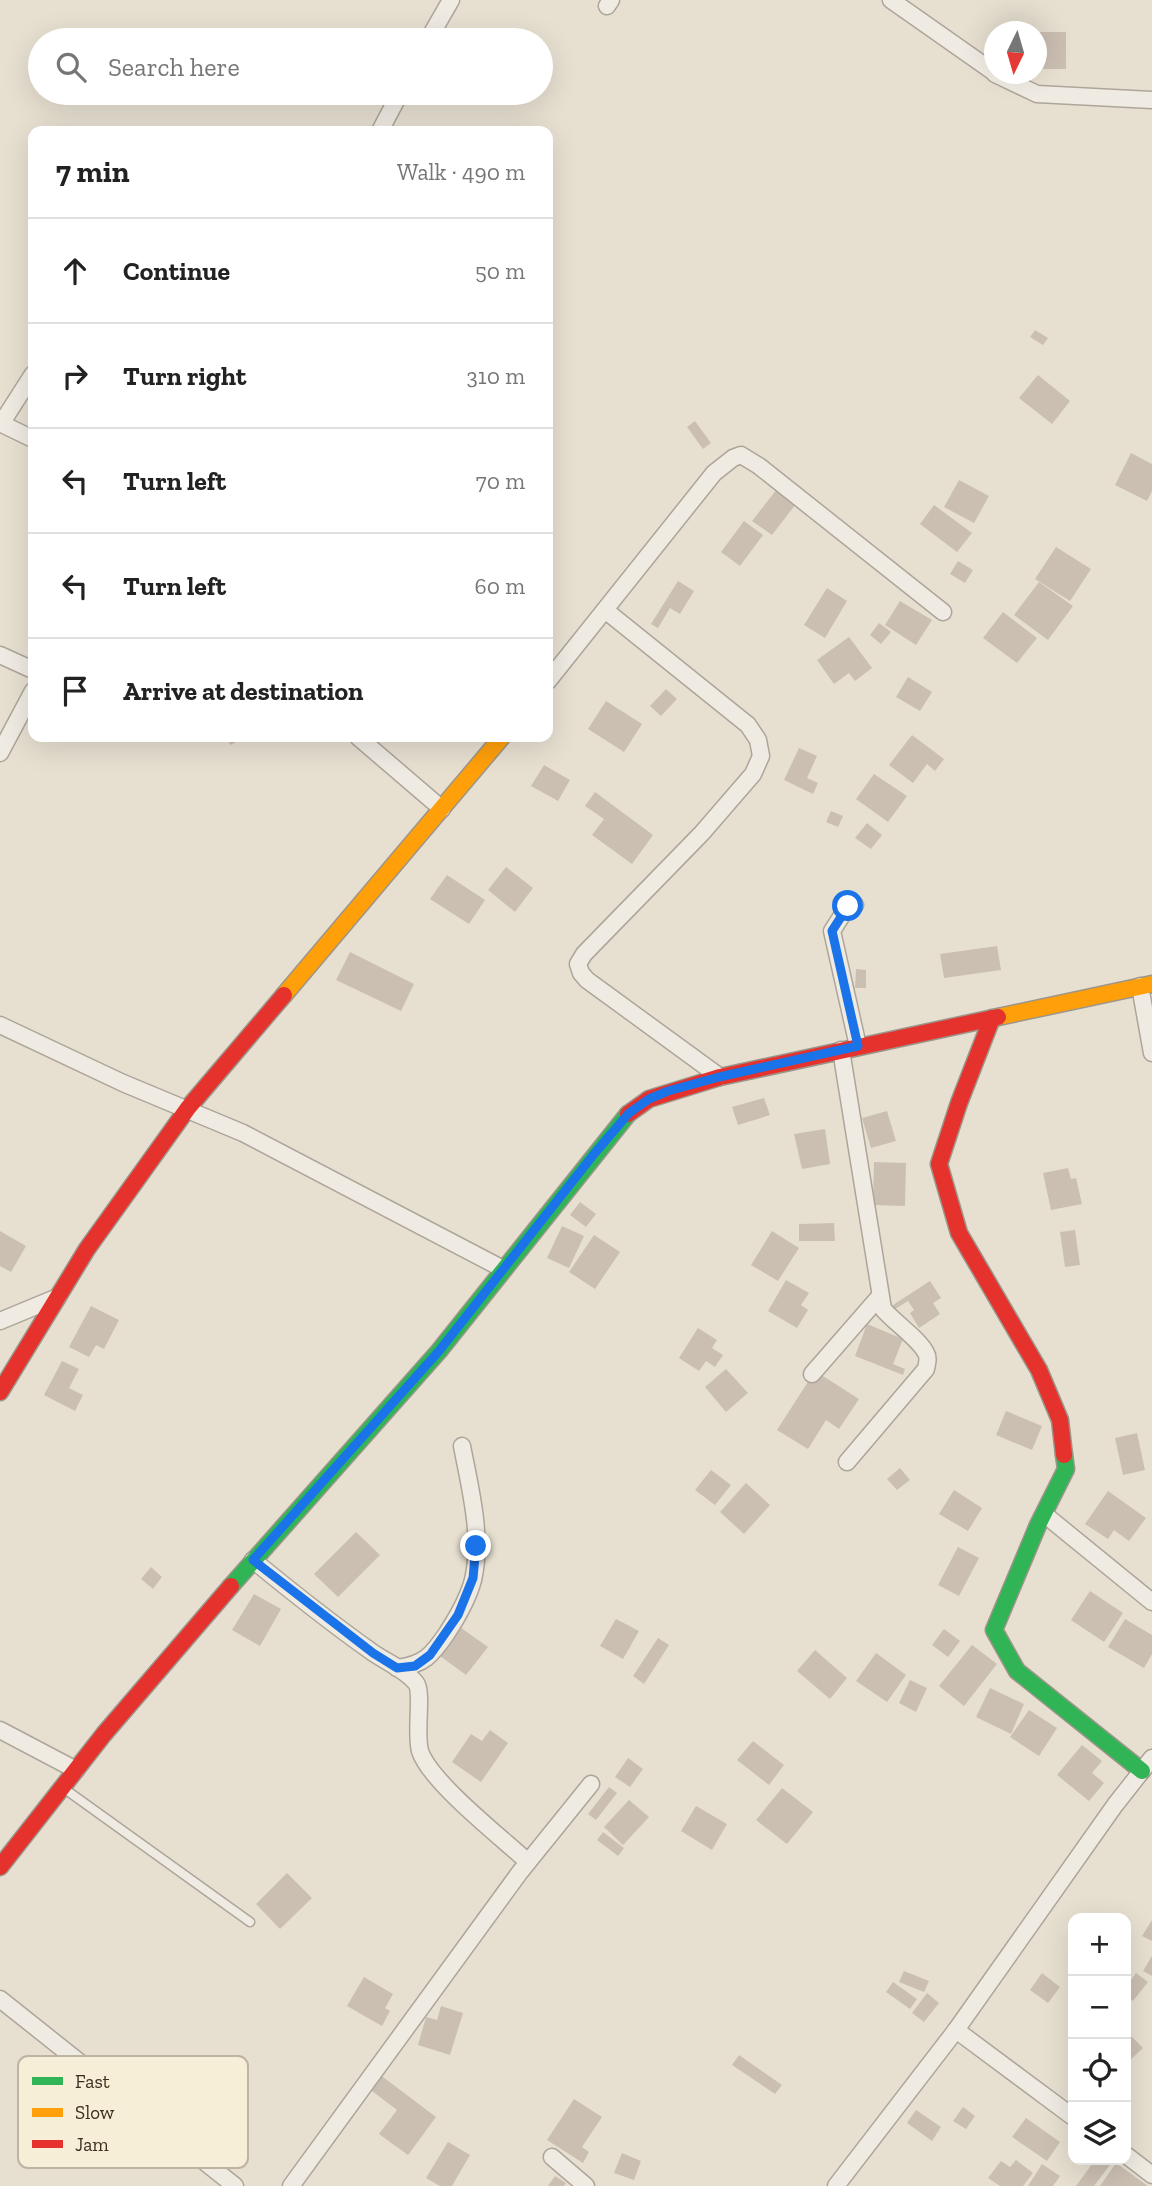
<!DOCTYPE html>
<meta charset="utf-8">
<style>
:root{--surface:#fff;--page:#f6f6f6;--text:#222;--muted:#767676;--line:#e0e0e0}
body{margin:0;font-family:"Zilla Slab",serif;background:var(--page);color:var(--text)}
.controls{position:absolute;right:21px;bottom:21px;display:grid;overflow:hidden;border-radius:14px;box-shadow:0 7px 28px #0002}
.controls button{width:63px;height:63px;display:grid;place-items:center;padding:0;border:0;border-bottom:2px solid var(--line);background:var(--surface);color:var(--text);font:35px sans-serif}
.compass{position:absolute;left:984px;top:21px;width:63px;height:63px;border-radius:50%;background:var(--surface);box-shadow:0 7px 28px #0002;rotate:185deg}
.stop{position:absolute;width:21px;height:21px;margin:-16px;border:5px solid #1a73e8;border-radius:50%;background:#fff}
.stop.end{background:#1a73e8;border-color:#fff;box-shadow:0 2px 7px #0008}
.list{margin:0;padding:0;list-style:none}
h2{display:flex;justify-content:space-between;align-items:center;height:91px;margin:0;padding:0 28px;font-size:30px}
h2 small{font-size:23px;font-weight:400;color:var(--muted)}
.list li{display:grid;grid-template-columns:46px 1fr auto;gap:21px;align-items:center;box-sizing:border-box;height:105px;padding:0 28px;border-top:2px solid var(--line)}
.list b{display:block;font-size:26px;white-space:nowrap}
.list em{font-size:23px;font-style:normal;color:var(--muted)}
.icon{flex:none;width:38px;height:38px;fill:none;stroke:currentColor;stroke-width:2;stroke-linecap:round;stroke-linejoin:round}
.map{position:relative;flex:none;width:1152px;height:2186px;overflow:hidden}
.search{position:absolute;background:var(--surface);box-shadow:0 7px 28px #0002;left:28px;top:28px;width:525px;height:77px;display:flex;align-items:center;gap:18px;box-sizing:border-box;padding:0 24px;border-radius:38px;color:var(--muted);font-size:26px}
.panel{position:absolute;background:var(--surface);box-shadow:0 7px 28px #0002;left:28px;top:126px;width:525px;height:616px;border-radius:14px}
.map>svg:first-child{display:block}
.building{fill:#cbbfb2}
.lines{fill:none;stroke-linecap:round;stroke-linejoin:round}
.lane-casing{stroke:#ada599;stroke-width:11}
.street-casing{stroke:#ada599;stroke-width:19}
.fast-casing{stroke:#9c958a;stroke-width:19}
.slow-casing{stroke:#9c958a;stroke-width:19}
.jam-casing{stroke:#9c958a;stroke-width:19}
.lane{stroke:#efebe3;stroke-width:8}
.street{stroke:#efebe3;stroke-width:16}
.fast{stroke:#30b455;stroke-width:16}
.slow{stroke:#ff9f0a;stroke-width:16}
.jam{stroke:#e5322d;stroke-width:16}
.route{stroke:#1a73e8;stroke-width:9}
.key{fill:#f7eed8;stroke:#bfb4a1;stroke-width:2}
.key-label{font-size:19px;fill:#3d2e20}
</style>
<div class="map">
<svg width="1152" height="2186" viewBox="0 0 1152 2186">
<rect width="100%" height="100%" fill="#e7e0d1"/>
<g class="building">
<rect x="1036" y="32" width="30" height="37"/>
<polygon points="1035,330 1048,338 1043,345 1030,337"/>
<polygon points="1038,375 1070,401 1052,424 1019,398"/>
<polygon points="695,421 711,443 703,449 687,427"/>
<polygon points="1131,453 1152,464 1152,491 1147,501 1115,485"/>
<polygon points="959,480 989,496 974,523 944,507"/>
<polygon points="777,489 796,504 772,535 752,521"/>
<polygon points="934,505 972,533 957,552 920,524"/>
<polygon points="744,521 763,535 740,566 721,552"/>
<polygon points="1056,547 1091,569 1070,601 1035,579"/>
<polygon points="958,561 973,570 965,583 950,574"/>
<polygon points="678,581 694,591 680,614 670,608 658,628 651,624"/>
<polygon points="1039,582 1073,606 1048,640 1014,615"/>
<polygon points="827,588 847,601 825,638 804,625"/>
<polygon points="900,601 932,620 916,645 885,625"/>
<polygon points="1003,612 1037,638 1017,663 983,638"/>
<polygon points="879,623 891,632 881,644 870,635"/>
<polygon points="849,637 872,668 855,681 849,673 834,684 817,660"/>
<polygon points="908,677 932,692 920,711 896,697"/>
<polygon points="666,689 677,699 661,716 650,706"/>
<polygon points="606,701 642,724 624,752 588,729"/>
<polygon points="912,735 944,759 935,771 927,764 913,783 889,765"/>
<polygon points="224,737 243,737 231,745"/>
<polygon points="799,748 817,756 807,778 818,783 813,794 784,780"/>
<polygon points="544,765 570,780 558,801 531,786"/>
<polygon points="874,774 907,796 888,822 856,799"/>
<polygon points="595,792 653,835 632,864 592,835 604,819 585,806"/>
<polygon points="831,811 843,816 838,827 826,822"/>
<polygon points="867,823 882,835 871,849 855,838"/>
<polygon points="506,867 533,888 515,912 488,890"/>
<polygon points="447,875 485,900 469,924 430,899"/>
<polygon points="997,946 1001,970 944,978 940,954"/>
<polygon points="350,952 414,984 401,1011 336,980"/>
<polygon points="856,969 866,970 866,988 855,988"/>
<polygon points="764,1098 770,1115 738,1125 732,1107"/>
<polygon points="887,1111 896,1141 871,1148 862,1118"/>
<polygon points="825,1129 830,1164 802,1169 794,1134"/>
<polygon points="874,1162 906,1163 905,1206 873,1205"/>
<polygon points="1068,1168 1071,1179 1076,1178 1082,1204 1051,1210 1043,1173"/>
<polygon points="580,1202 596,1214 586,1227 570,1215"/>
<polygon points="834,1223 835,1241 799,1241 799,1224"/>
<polygon points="562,1226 584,1236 569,1268 547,1258"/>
<polygon points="1075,1230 1080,1265 1065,1267 1060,1232"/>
<polygon points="0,1231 26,1246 11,1272 0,1266"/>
<polygon points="772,1231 799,1248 778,1281 751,1265"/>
<polygon points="594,1235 620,1252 595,1289 569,1272"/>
<polygon points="786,1280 809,1293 801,1305 808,1310 797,1328 768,1311"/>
<polygon points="930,1281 941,1298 933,1303 940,1314 919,1328 910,1313 914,1310 908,1301 895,1309 893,1305"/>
<polygon points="91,1306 119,1320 104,1349 96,1345 89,1357 69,1347"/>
<polygon points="867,1324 903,1339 893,1364 905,1369 903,1375 855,1356"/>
<polygon points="698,1328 717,1340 712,1348 723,1355 715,1367 706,1361 699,1371 679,1358"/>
<polygon points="62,1361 79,1369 69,1388 83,1395 75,1411 44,1395"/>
<polygon points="726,1369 748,1393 726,1412 705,1387"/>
<polygon points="815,1371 859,1399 839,1429 826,1420 808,1449 777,1430"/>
<polygon points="1006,1411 1042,1426 1032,1450 996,1435"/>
<polygon points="1137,1433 1145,1470 1123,1475 1115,1438"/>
<polygon points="900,1468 910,1480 897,1490 887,1479"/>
<polygon points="711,1470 731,1485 715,1505 695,1490"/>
<polygon points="746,1483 770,1505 744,1534 720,1512"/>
<polygon points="954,1490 982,1508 968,1531 939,1514"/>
<polygon points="1108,1491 1146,1518 1129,1541 1114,1530 1108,1539 1085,1524"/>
<polygon points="356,1532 380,1555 338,1597 314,1574"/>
<polygon points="958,1547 979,1558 959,1596 938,1585"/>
<polygon points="151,1567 162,1577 153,1589 141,1579"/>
<polygon points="1090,1591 1123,1613 1104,1642 1071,1620"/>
<polygon points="254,1594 281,1609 260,1646 232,1630"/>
<polygon points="616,1619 639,1631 623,1659 600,1646"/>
<polygon points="1125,1619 1152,1635 1152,1654 1144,1668 1108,1647"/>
<polygon points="457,1625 488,1647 466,1675 436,1653"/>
<polygon points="944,1629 960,1641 948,1657 932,1645"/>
<polygon points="658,1638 669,1645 644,1684 633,1676"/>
<polygon points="972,1645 997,1664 964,1706 939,1686"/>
<polygon points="815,1650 847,1678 830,1699 797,1671"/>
<polygon points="876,1653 906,1675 887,1702 856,1681"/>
<polygon points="910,1680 927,1688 916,1712 899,1703"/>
<polygon points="990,1688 1024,1704 1011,1734 976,1717"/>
<polygon points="1029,1710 1057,1728 1039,1756 1010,1737"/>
<polygon points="490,1730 508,1743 481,1782 452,1762 471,1734 482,1741"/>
<polygon points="753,1741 784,1765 769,1785 737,1760"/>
<polygon points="1082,1745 1102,1761 1092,1773 1104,1783 1089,1801 1057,1775"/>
<polygon points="628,1758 643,1769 630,1787 615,1777"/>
<polygon points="609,1787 617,1793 596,1820 588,1814"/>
<polygon points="782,1788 813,1812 787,1844 756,1820"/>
<polygon points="629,1800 649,1817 623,1845 604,1827"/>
<polygon points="696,1806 727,1824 712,1850 681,1831"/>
<polygon points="603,1832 624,1848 618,1856 597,1840"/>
<polygon points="287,1873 312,1898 280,1929 256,1904"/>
<polygon points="1152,1920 1152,1941 1142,1936"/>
<polygon points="1152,1956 1152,1976 1143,1971"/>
<polygon points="904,1971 929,1981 924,1992 899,1982"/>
<polygon points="1042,1973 1060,1987 1048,2003 1030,1990"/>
<polygon points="1136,1973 1148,1982 1133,2001 1126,1996 1126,1987"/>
<polygon points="364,1977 393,1994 385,2008 390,2011 382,2026 347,2006"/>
<polygon points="893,1982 917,1999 910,2009 886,1992"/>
<polygon points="927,1993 939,2003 924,2022 912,2013"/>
<polygon points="441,2006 463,2013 450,2055 418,2045 426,2017 437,2020"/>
<polygon points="1127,2032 1143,2048 1126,2064 1126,2034"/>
<polygon points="739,2055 782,2085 775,2094 732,2065"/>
<polygon points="379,2074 436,2117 408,2155 379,2134 397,2110 368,2088"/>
<polygon points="574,2099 602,2117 582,2147 589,2152 583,2163 547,2140"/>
<polygon points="963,2107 975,2116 966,2129 953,2121"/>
<polygon points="916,2110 941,2127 932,2141 907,2123"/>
<polygon points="1026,2118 1060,2142 1047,2161 1012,2137"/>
<polygon points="448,2142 470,2155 452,2186 440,2186 426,2178"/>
<polygon points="622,2153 641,2161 634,2180 614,2173"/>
<polygon points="1016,2160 1033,2173 1023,2186 1000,2186 988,2178 1001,2161 1010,2167"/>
<polygon points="1095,2160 1113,2161 1094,2186 1076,2186"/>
<polygon points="1116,2163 1148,2186 1100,2186"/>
<polygon points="1042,2164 1060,2176 1053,2186 1028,2186"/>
<polygon points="555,2176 566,2183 564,2186 548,2186"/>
</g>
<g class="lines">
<g class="lane-casing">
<polyline id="lane" points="62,1787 250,1922"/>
</g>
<g class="street-casing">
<g id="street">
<polyline points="891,0 995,73"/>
<polyline points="607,6 611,0"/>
<polyline points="428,40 451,0"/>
<polyline points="995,74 1037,94 1152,100"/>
<polyline points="380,131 400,93"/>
<polyline points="0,423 33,439"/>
<polyline points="1,424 33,374"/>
<polyline points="605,610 748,725 758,740 761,756 753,774 702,833 584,954 578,964 581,973 587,980 720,1077"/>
<polyline points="0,655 33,670"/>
<polyline points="548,681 714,473 733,458 741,455 759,466 943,612"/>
<polyline points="358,737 442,809"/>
<polyline points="0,753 33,691"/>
<polyline points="855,905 848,906 832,931 858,1046"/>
<polyline points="1140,986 1152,1053"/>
<polyline points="0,1025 123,1083 243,1133 503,1269"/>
<path d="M841,1050l42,259c11,13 37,31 43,44 3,5 1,10 0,16l-79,93"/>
<polyline points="0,1321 58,1297"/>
<polyline points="812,1374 880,1296"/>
<polyline points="1044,1514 1152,1602"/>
<path d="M253,1560c39,32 78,63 119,92 14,10 33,17 44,31 7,9 -1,50 4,68 10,31 82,87 108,111"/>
<path d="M397,1668c27,-3 35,-13 50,-35 11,-17 21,-34 26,-53 10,-43 -3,-92 -11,-134"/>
<polyline points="0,1730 76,1770"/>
<polyline points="0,1999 235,2186"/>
<polyline points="956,2030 1073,2117"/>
<polyline points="1126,2155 1152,2175"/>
<polyline points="552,2157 586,2186"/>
<polyline points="291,2186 520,1872 591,1784"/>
<polyline points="836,2186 956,2030 1115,1805 1152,1758"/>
</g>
</g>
<g class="fast-casing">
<g id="fast">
<polyline points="1064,1455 1066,1469 1038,1525 994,1630 1017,1671 1142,1771"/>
<polyline points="231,1586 439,1351 628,1114"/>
</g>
</g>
<g class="slow-casing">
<g id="slow">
<polyline points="284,995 502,737"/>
<polyline points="998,1017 1152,984"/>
</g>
</g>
<g class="jam-casing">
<g id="jam">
<polyline points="992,1018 959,1103 939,1164 959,1233 1039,1370 1060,1420 1064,1455"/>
<polyline points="628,1114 649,1099 720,1077 998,1017"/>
<polyline points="0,1392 87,1249 188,1108 284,995"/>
<polyline points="0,1867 104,1734 231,1586"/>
</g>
</g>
<use href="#lane" class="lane"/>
<use href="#street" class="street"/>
<use href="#fast" class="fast"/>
<use href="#slow" class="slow"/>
<use href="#jam" class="jam"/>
</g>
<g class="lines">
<polyline class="route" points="476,1546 473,1578 458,1615 430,1655 415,1666 397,1668 373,1653 253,1560 439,1351 594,1154 629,1113 649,1099 668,1091 719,1077 858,1046 832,931 848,906"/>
</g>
<rect x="18" y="2056" width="230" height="112" rx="10" class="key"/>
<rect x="32" y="2077" width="31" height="8" fill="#30b455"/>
<rect x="32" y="2108" width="31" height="9" fill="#ff9f0a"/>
<rect x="32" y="2140" width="31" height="8" fill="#e5322d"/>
<g class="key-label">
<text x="75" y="2088">Fast</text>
<text x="75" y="2119">Slow</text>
<text x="75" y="2151">Jam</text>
</g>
</svg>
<div class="controls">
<button>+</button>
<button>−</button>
<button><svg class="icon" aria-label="locate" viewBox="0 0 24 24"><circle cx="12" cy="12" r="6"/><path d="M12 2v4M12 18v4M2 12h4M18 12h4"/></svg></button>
<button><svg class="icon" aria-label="layers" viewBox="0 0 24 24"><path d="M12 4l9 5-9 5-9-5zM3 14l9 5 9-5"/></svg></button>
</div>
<svg class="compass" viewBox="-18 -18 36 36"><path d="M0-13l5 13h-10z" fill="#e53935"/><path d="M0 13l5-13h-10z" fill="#767676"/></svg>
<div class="stop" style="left:848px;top:906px"></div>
<div class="stop end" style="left:476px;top:1546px"></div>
<div class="search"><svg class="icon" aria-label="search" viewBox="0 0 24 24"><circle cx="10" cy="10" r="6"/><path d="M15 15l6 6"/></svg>Search here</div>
<section class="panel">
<h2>7 min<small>Walk · 490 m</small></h2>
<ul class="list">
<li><svg class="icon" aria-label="ahead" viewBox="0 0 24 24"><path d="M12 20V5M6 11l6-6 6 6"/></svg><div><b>Continue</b></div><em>50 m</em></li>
<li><svg class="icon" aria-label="right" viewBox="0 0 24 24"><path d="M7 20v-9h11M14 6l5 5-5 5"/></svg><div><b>Turn right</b></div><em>310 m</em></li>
<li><svg class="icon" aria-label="left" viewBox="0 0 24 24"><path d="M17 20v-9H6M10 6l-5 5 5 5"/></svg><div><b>Turn left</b></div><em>70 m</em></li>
<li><svg class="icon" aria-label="left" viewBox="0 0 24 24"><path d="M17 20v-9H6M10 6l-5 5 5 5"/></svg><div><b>Turn left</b></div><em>60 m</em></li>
<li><svg class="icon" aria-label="arrive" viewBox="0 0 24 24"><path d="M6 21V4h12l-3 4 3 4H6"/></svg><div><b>Arrive at destination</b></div></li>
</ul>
</section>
</div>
